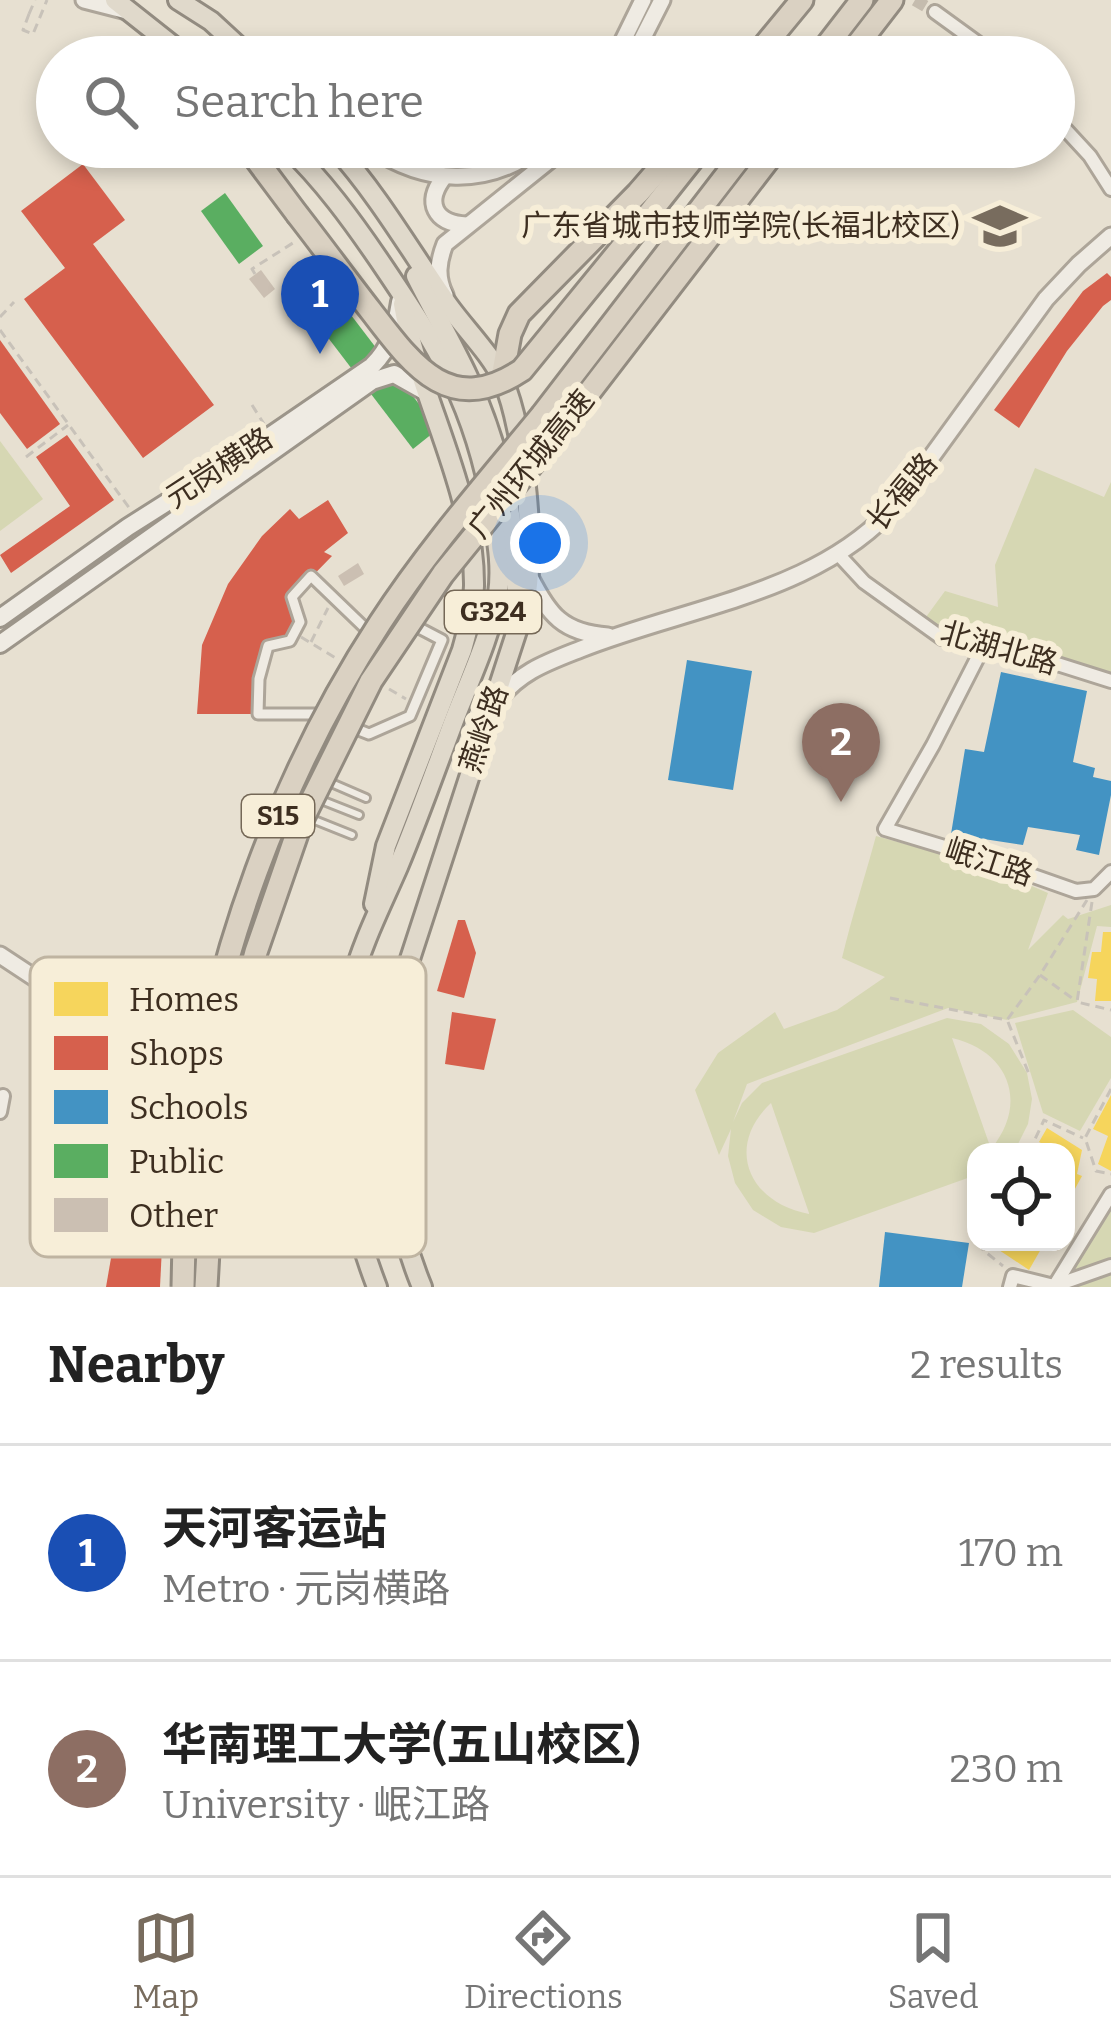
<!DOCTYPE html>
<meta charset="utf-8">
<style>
:root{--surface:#fff;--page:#f2f2f2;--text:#222;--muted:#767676;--line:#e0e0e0;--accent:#786c5e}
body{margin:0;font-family:Bitter,"Noto Sans SC",serif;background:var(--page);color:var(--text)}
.controls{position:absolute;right:36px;bottom:36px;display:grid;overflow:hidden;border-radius:24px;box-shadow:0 6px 18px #0003}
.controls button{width:108px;height:108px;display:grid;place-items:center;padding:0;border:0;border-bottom:3px solid var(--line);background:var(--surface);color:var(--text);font:60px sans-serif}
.you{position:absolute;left:540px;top:543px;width:42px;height:42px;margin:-30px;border:9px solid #fff;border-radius:50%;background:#1a73e8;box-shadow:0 0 0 18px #1a73e833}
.badge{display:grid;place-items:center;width:78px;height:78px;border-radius:50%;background:var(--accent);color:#fff;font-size:39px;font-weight:700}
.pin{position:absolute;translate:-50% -99px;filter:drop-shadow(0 3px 6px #0008)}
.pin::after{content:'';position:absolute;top:63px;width:42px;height:36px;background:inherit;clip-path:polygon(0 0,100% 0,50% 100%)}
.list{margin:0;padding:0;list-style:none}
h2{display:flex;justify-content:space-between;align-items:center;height:156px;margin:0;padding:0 48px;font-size:51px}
h2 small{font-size:39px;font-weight:400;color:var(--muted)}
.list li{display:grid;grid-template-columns:78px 1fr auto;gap:36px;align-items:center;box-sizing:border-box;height:216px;padding:0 48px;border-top:3px solid var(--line)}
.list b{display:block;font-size:45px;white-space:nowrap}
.list p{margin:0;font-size:39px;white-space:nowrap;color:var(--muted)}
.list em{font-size:39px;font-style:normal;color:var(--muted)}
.icon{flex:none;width:66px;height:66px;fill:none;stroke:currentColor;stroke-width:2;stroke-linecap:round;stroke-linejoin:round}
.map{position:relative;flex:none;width:1111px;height:1287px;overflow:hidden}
.search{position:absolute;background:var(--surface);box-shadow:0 6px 18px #0003;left:36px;right:36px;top:36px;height:132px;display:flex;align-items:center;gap:30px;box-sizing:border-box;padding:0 42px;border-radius:66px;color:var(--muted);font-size:45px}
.sheet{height:588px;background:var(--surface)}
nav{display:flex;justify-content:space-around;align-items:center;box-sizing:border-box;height:168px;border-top:3px solid var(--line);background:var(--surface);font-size:33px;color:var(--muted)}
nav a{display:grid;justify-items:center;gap:6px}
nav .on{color:var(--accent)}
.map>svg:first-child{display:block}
.green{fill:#d6d7b3;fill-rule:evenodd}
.homes{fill:#f6d55c}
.shops{fill:#d6604d}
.schools{fill:#4393c3}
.public{fill:#5aae61}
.building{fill:#cbbfb2}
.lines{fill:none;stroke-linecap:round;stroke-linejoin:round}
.minor-tunnel{stroke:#c5bcae;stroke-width:12;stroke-dasharray:12 6;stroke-linecap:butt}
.service-casing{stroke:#ada599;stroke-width:12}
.pedestrian-casing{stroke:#ada599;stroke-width:15}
.minor-casing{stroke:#ada599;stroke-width:18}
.tertiary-casing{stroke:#ada599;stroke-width:21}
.secondary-casing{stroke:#9c958a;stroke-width:22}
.trunk-casing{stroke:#928b80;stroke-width:24}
.motorway-casing{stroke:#928b80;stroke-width:27}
.path{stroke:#c8c2b9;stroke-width:3;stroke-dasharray:9 6;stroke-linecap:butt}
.service{stroke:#efebe3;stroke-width:6}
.pedestrian{stroke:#efebe3;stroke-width:9}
.minor{stroke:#efebe3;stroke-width:12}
.tertiary{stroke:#efebe3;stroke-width:15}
.secondary{stroke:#efebe3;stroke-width:16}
.trunk{stroke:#e0d9cb;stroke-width:18}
.motorway{stroke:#dad1c2;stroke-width:21}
.motorway-bridge-casing{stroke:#928b80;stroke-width:27;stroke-linecap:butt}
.path-bridge{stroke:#c8c2b9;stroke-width:3;stroke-dasharray:9 6;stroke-linecap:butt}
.motorway-bridge{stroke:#dad1c2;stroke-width:21}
.labels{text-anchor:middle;stroke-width:12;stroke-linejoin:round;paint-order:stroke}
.shield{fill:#f7eed8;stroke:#756857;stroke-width:3}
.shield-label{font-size:27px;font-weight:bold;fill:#3d2e20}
.poi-label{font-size:30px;fill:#3d2e20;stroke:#f7eed8;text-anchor:end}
.street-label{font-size:30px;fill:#3d2e20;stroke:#f7eed8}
.key{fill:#f7eed8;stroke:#bfb4a1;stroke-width:3}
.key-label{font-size:33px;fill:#3d2e20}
</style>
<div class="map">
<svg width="1111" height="1287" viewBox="0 0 1111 1287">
<rect width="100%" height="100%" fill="#e7e0d1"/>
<g class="green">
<polygon points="0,441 43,499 0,531"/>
<polygon points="1035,468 1104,497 1111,482 1111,682 948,639 926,617 945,591 998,607 995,565"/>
<path d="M876,836l109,30 63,27 -20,57 35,-35 5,4 43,-14v22l-14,-1 -20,76 -70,18 -59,-12 -201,76 -14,38 9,-19 20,-20 185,-65 34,6 28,20 18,29 5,26 -4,25 -14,28h-38v23l-162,58 -33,-6 -28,-17 -18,-27 -7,-27 3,-27 -12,26 -24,-65 23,-37 57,-41 9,17 53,-19 48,-33 -43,-19c10,-42 23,-81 34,-122zM952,1038c57,13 77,65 39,111zM771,1103l38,110v1c-60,-11 -85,-67 -38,-111z"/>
<polygon points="1073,1010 1111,1037 1111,1078 1080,1131 1043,1113 1015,1023"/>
<polygon points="1111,1194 1111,1287 1009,1287 1013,1276 1054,1285"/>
</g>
<g class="homes">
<polygon points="1103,932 1111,932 1111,1001 1095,1001 1097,979 1088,978 1092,952 1101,952"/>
<polygon points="1111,1095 1111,1171 1098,1164 1108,1136 1093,1129"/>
<polygon points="1047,1128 1082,1150 1077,1174 1082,1176 1066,1205 1066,1152 1049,1152 1051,1148 1039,1142"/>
<polygon points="999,1242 1045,1242 1029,1270 996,1248"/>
</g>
<g class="shops">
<polygon points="83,164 125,220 93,244 214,405 143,458 24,299 65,268 21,211"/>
<polygon points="1107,273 1111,277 1111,300 1103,306 1067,351 1019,428 994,410 1083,291"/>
<polygon points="0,340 60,424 27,449 0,413"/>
<polygon points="67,435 114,500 11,573 0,555 70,506 36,457"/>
<polygon points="328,500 348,533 324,552 332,556 292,597 300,622 290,641 268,646 258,714 197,714 202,645 228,584 262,536 290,509 299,519"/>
<polygon points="458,920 465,920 476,953 464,998 437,991"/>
<polygon points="452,1012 496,1019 484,1070 445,1064"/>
<polygon points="138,1102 169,1107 160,1287 106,1287"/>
</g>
<g class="schools">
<polygon points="687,660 752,671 733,790 668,780"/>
<polygon points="1001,672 1087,691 1073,762 1095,768 1093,777 1111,781 1111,795 1099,855 1076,850 1080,835 1028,827 1023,845 951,834 965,749 984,752"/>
<polygon points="885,1232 969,1243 962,1287 879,1287"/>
</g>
<g class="public">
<polygon points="225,193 263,246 239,264 201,211"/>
<polygon points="309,260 438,429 413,449 284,280"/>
</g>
<g class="building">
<polygon points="261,270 275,289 264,298 249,279"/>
<polygon points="358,563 364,574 344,586 338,576"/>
</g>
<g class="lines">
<polyline class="minor-tunnel" points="915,0 935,12"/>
<g class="service-casing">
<g id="service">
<polyline points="329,782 366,798"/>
<polyline points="321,800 359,815"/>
<polyline points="307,817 352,835"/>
</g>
</g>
<g class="pedestrian-casing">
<polygon id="pedestrian" points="311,576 366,629 400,618 442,640 410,716 369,734 318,714 258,714 259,679 268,646 290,641 300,622 292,597"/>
</g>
<g class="minor-casing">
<g id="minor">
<polyline points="935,12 997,57"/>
<polyline points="1054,117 1090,156 1111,189"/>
<polyline points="839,555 864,582 942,638 1032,656 1111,681"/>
<polyline points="983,647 933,745 885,829 991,861 1076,891 1094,889 1111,872"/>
<polyline points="0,1112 3,1096"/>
<polyline points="1055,1285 1111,1194"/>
<polyline points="1010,1287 1013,1276 1054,1286 1111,1266"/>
</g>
</g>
<g class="tertiary-casing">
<g id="tertiary">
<polyline points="84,0 127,11"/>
<polyline points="615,57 643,0"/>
<polyline points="633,57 662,0"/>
<path d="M370,147c55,37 117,41 170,0"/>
<path d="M444,177c-20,26 -9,46 22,48"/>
<path d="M445,295c-9,-18 -7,-33 0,-51l121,-97"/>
<path d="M530,577c19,38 33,56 78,59"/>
<path d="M497,702c21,-30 51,-40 84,-53 108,-43 247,-57 322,-153l143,-197 33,-35 32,-28"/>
<polyline points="0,955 244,1116 354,1215"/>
</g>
</g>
<g class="secondary-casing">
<g id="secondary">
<path d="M0,618l128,-91 123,-78 121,-83c19,-19 24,-38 28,-64"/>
<polyline points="0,644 372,381 394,374 426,392"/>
</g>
</g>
<g class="trunk-casing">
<g id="trunk">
<polyline points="115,0 187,57"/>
<polyline points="178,0 211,21 250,57"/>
<path d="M288,147c35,34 63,72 91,113 59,87 97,147 114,253 4,27 9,54 5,81 -8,44 -29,87 -45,129 -18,48 -35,96 -55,144 -17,39 -36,76 -47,118 -26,101 -11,206 26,302"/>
<path d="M335,147c44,49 76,105 113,158 18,25 42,48 55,75 22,52 34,174 21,229l-114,350c-33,111 -32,220 12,328"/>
<path d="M416,276c17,34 36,67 52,101 32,70 51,152 49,230"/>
<path d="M374,904l12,-58 76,-196c6,-21 11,-42 12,-64 1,-98 -55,-187 -71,-282"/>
</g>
</g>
<g class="motorway-casing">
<g id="motorway">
<polyline points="755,57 802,0"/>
<polyline points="818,57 862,0"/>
<polyline points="848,57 892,0"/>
<polyline points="247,147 297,214"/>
<polyline points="629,239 702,147"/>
<polyline points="502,378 510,334 519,314 638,193 678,147"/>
<polyline points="542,415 748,147"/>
<polyline points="561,429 778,147"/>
</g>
</g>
<g class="path">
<polyline points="29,14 23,30 33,34 47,0"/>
<polyline points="255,274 252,269 296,241"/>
<polyline points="0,317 14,302"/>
<polyline points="0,330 130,509"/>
<polyline points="252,405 264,424"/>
<polyline points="26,457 68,425"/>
<polyline points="301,637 339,660"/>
<polyline points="311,642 328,608"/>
<polyline points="389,689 406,699"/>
<polyline points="1092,902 1077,1002 1111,1010"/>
<polyline points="1040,975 1076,1001"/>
<polyline points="890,998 1007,1020 1040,975 1087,900"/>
<polyline points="1008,1022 1029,1074"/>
<polyline points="1111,1089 1085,1138 1096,1171 1111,1174"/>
<polyline points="1029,1152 1044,1120 1083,1138"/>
<polyline points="987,1242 983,1250 1003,1266"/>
</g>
<use href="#service" class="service"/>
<use href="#pedestrian" class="pedestrian"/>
<use href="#minor" class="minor"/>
<use href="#tertiary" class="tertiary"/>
<use href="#secondary" class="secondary"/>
<use href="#trunk" class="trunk"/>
<use href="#motorway" class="motorway"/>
<g class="motorway-bridge-casing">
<g id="motorway-bridge">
<path d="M297,214c25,32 49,65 74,97 42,55 79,107 151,59l107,-131"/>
<path d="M183,1287c1,-48 2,-98 8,-146 20,-178 91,-368 189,-518 48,-74 106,-140 162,-208"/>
<polyline points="206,1287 214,1143 231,1047 256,952 301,822 371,681 443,574 561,429"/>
</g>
</g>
<polyline class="path-bridge" points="29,14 35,0"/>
<use href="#motorway-bridge" class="motorway-bridge"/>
</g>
<defs>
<g id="university-bare" transform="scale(4.14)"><path d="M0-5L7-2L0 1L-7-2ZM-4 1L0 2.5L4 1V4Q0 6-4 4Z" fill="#786c5e" stroke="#f7eed8" stroke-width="2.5" paint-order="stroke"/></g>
</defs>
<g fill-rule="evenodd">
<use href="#university-bare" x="1000" y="226"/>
</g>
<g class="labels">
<g class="shield">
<rect x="445" y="591" width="96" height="42" rx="9"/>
<rect x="242" y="795" width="72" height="42" rx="9"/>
</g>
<g class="shield-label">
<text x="493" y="621">G324</text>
<text x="278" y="825">S15</text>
</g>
<g class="poi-label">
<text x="960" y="236">广东省城市技师学院(长福北校区)</text>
</g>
<g class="street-label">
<text transform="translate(531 464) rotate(-51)" y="10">广州环城高速</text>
<text transform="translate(219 468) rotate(-33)" y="10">元岗横路</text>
<text transform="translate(902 492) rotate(-50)" y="10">长福路</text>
<text transform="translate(999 648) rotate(16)" y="10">北湖北路</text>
<text transform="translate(484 729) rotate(-71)" y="10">燕岭路</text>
<text transform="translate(989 862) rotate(18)" y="10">岷江路</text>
</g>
</g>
<rect x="30" y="957" width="396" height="300" rx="18" class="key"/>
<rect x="54" y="982" width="54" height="34" fill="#f6d55c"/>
<rect x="54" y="1036" width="54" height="34" fill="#d6604d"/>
<rect x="54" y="1090" width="54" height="34" fill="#4393c3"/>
<rect x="54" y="1144" width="54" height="34" fill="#5aae61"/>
<rect x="54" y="1198" width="54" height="34" fill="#cbbfb2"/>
<g class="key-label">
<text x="129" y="1011">Homes</text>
<text x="129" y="1065">Shops</text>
<text x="129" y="1119">Schools</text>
<text x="129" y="1173">Public</text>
<text x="129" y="1227">Other</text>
</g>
</svg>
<div class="controls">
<button><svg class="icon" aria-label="locate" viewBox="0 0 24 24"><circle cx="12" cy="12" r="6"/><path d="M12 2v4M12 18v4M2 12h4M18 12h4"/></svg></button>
</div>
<div class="you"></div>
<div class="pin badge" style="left:320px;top:354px;background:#1a4fb4">1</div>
<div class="pin badge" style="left:841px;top:802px;background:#8d6e63">2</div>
<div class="search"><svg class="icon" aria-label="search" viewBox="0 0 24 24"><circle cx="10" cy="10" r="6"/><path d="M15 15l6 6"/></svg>Search here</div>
</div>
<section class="sheet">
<h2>Nearby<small>2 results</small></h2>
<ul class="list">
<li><span class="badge" style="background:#1a4fb4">1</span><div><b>天河客运站</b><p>Metro · 元岗横路</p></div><em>170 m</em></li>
<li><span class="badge" style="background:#8d6e63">2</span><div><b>华南理工大学(五山校区)</b><p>University · 岷江路</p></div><em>230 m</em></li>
</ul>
</section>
<nav>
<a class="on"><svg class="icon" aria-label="map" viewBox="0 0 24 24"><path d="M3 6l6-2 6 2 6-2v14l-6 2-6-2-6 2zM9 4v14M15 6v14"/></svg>Map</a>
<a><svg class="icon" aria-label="directions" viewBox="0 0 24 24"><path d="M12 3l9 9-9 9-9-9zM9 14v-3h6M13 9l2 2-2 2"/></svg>Directions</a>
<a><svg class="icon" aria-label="saved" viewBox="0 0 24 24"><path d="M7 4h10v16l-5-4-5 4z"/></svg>Saved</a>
</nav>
